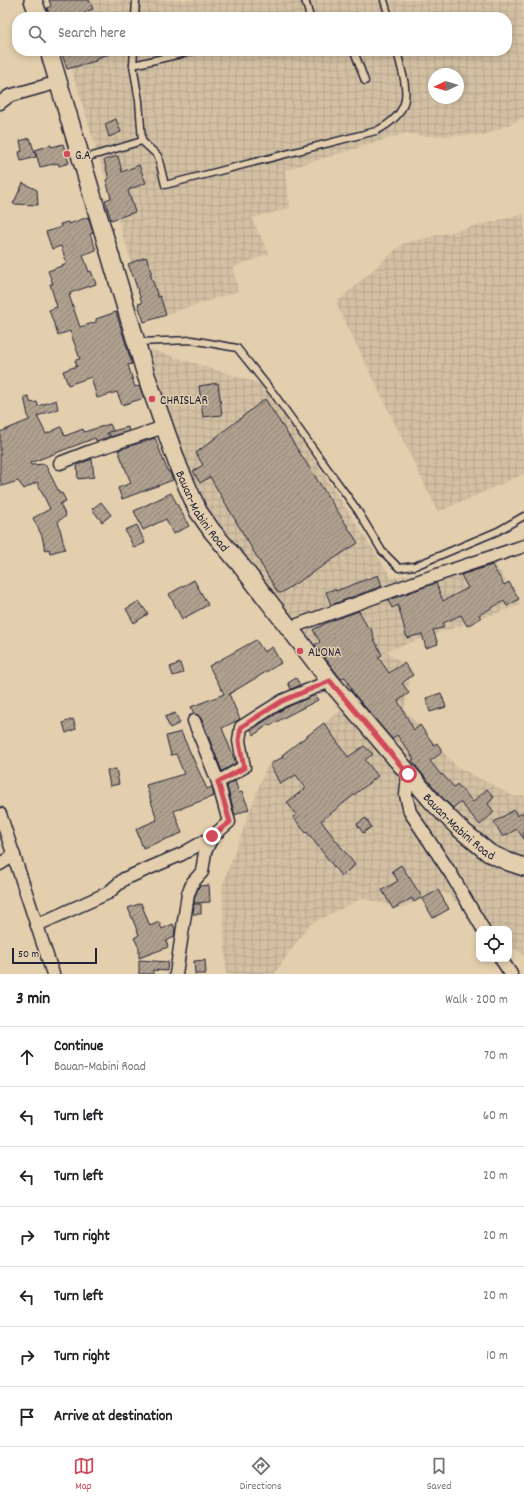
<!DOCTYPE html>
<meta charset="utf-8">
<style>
:root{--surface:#fff;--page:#f6f6f6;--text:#202124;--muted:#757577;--line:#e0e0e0;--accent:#d1495b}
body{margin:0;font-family:Dekko,sans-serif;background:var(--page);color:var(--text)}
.controls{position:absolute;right:12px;bottom:12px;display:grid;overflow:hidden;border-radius:8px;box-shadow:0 2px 6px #0003}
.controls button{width:36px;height:36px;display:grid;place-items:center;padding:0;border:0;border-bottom:1px solid var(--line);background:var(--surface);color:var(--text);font:20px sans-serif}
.compass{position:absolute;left:428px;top:68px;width:36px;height:36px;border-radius:50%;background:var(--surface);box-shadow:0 2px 6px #0003;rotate:266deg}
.scale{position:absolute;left:12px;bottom:10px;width:85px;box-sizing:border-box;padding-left:4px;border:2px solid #22223b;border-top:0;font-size:11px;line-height:14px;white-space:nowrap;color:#22223b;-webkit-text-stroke:3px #e3cfad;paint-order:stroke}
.stop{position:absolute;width:12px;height:12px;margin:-9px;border:3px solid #d1495b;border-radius:50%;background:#fff}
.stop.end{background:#d1495b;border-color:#fff;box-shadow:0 1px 4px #0008}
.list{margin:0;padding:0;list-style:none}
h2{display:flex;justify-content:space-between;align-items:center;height:52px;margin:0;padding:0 16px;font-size:17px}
h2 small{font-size:13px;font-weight:400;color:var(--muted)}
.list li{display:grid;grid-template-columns:26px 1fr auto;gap:12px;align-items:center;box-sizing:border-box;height:60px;padding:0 16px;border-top:1px solid var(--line)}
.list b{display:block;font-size:15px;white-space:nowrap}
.list p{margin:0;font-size:13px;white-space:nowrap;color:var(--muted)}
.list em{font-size:13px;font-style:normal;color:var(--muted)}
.icon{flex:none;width:22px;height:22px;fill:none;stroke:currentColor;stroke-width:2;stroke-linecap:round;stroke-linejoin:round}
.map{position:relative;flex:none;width:524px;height:974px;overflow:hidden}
.search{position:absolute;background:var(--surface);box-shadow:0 2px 6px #0003;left:12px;right:12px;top:12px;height:44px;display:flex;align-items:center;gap:10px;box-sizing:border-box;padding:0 14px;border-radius:16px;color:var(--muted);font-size:15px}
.sheet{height:472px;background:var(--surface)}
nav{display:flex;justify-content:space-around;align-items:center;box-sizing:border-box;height:56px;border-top:1px solid var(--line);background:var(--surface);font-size:11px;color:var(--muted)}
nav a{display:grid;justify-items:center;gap:2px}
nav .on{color:var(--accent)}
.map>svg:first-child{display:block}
.industrial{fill:url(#industrial-grid);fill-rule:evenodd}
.building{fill:url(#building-hatch);stroke:#22223b}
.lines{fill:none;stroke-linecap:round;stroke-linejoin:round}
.service-casing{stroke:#22223b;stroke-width:9}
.minor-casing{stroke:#22223b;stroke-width:15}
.secondary-casing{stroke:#22223b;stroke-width:20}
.service{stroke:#e3cfad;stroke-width:6}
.minor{stroke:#e3cfad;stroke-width:12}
.secondary{stroke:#e3cfad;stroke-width:17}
.route{stroke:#d1495b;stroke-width:5}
.poi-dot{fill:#d1495b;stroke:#e3cfad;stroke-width:1.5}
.labels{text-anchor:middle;stroke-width:3;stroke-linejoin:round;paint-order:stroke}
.poi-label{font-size:13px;fill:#22223b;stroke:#e3cfad;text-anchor:start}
.street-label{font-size:13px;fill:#22223b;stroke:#e3cfad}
</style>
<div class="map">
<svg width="524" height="974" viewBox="0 0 524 974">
<defs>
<pattern id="industrial-grid" width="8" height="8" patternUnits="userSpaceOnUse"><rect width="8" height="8" fill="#d4c1a4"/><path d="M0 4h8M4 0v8" fill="none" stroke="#b6a68e"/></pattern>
<pattern id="building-hatch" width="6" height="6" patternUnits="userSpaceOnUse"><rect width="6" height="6" fill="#b0a18f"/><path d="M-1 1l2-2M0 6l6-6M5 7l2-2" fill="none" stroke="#8f8376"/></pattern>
</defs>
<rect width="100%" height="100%" fill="#e3cfad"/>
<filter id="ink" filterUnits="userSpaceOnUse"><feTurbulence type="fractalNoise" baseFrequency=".025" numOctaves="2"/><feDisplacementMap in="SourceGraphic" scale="8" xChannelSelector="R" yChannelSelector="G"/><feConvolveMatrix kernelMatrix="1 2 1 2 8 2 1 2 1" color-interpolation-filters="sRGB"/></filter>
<g filter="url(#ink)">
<g class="industrial">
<path d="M50,0h473l1,118 -40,17 -63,1 -15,-3 -121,37 5,38 -38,10 17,36 -36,13 5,24 -89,29 -83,-269h441v-34h-452zM434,74h24v24h-24z"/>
<polygon points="524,214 524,474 438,512 336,303 402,244"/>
<polygon points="149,349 265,385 392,578 491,557 520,605 386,651 412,670 404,709 456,766 515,797 524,795 524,956 509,944 509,929 490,929 444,892 399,908 362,898 309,925 274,974 226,974 222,886 266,768 352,702 201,508"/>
</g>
<g class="building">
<polygon points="49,0 89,0 93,9 85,12 87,17 50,17 47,8 51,6"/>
<polygon points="61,51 112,51 113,53 96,58 96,61 67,69"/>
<polygon points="116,119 121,132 109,137 105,124"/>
<polygon points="30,138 36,157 21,161 19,152 22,151 20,141"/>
<polygon points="63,144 69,163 59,166 58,163 40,167 35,150 51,145 52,147"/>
<polygon points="118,156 122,172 139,165 146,183 130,189 130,190 128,191 135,212 111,220 105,200 111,198 106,180 109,179 104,160"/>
<polygon points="23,183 37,190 38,205 13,204"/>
<polygon points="88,217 93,233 90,234 96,250 83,255 89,272 91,271 96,284 70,293 71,295 69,295 80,327 96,322 96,319 116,312 132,364 128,365 135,387 139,386 144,398 122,405 117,392 97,398 91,377 68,385 63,371 77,366 75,360 80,359 70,331 58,335 49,310 57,307 50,284 53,284 48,271 67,264 61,246 52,249 46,232 61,227 60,224 68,222 69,224"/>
<polygon points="146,257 152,272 150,273 158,297 160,296 166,315 144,322 138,304 142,303 134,279 128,264"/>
<polygon points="218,383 222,415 203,417 199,386"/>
<polygon points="28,396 31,403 37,402 38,406 56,400 58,409 37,416 46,434 61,427 65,436 83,429 84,432 110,424 113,431 107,433 109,437 96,441 95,438 30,463 31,465 45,464 60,494 62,493 66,501 60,504 66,516 58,521 65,549 50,553 49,549 45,550 42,536 33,518 50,509 37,482 24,489 18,481 2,486 0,479 0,432 29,420 24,397"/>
<polygon points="265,399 358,543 281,593 278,593 210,477 200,483 193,471 203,465 196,453"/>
<polygon points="128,427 129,431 110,437 109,432"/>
<polygon points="155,438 168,472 169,471 173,480 122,499 118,488 131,483 118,450"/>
<polygon points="92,459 94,477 78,479 77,465"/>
<polygon points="171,493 189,526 173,534 166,519 143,530 134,511"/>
<polygon points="101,502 111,515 102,522 92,509"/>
<polygon points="137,525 145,543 134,548 125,530"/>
<polygon points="492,565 504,585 509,582 519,599 507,606 504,601 479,615 481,618 467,626 461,615 443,623 443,628 433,630 438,644 426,648 422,634 407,638 398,605 392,608 388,600 436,583 443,601 468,588 461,575"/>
<polygon points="378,575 382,586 331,605 326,592 335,589 336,591"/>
<polygon points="194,580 208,605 182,619 169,594"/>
<polygon points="139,601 148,614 134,623 126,609"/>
<polygon points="359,611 368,628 370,627 374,636 373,637 382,655 378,657 389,673 404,663 413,675 402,683 409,693 398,701 414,730 420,725 434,745 437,743 441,749 441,753 430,761 441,775 442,774 454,787 457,784 473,802 487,789 494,797 488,804 494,812 480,825 460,802 453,808 440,795 419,770 412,760 414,759 397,735 392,739 354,694 345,677 341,679 315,645 320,642 313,630 328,622"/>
<polygon points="256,640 264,652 272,647 281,663 229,694 240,719 222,728 236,763 222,771 201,718 198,715 194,714 191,707 224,694 209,666"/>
<polygon points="180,663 183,673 173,676 170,667"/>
<polygon points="296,678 300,685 291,689 288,683"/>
<polygon points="441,693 446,707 430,712 426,698"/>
<polygon points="315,695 318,700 285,717 270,726 269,724 254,735 251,730 285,708"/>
<polygon points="175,713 180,723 170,728 165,717"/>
<polygon points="73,719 76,729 66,733 63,723"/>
<polygon points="324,723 348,757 364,746 373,754 365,760 378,776 321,821 355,865 341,876 307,832 306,833 293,817 296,815 287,802 306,788 296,775 280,784 270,764 283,757 282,755"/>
<polygon points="181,732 207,789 212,787 214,796 174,811 182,833 143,848 136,829 157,820 146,785 184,774 176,754 171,755 166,736"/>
<polygon points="116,769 119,784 110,786 107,770"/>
<polygon points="235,781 239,793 242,792 249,809 235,815 227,786"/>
<polygon points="514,810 517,816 524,812 524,839 517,829 503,837 494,822"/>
<polygon points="366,818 371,827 363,833 357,824"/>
<polygon points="401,865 422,897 414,902 412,898 393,909 382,890 398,881 392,871"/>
<polygon points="209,885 210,902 194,903 195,896 199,886"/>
<polygon points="438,890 449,909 433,918 422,899"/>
<polygon points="141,903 150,926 159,922 162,929 173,924 175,929 174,937 166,941 168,947 139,958 139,948 134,938 139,935 128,908"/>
<polygon points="194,904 201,904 201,914 193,914"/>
<polygon points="139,960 168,962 167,971 153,970 153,974 139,974"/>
<polygon points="205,960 206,974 195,974 194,961"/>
</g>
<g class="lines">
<g class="service-casing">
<g id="service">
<polyline points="305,0 310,17"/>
<polyline points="384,0 389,17"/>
<polyline points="135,17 136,0"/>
<path d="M134,51l-1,14 6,36 3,40 16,15 7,29 211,-54c41,-21 30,-43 21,-80"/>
<polyline points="354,51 365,81"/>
<polyline points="133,65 194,51"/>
<polyline points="82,159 142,141"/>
<polyline points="137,342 192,340 237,348 274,394 309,443 358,511 382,551 399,568 415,566 498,531 524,516"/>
</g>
</g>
<g class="minor-casing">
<g id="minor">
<polyline points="0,103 9,96 59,82"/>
<polyline points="60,463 91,451 164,427"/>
<polyline points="289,628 422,580 524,546"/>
<polyline points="408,774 406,795 410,812 451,874 483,929"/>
<polyline points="218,782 244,767 239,741 241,727 282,701 330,681"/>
<polyline points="0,814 53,974"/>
<polyline points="0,864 14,855"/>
<polyline points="37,925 108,893 124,879 182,854 212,837 229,822 218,782 194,721"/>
<polyline points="501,959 511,974"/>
<polyline points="176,974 188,894 193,882 202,872 205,852 212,837"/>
</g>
</g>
<g class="secondary-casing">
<g id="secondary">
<polyline points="33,0 39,17"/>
<path id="s1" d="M49,51l97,324 33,93 19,43 14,20 27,32 91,118 103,121 26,26 30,25 20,9 15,5"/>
</g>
</g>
<use href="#service" class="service"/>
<use href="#minor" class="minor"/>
<use href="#secondary" class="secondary"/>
</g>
</g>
<g class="lines" filter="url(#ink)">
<polyline class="route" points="212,836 230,822 218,782 244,768 239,741 241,727 282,701 330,681 408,774"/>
</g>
<g class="poi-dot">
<circle cx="67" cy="154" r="4"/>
<circle cx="152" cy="399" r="4"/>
<circle cx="300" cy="651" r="4"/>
</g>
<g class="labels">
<g class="poi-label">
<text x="75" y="159">G.A</text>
<text x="160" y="404">CHRISLAR</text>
<text x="308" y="656">ALONA</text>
</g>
<g class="street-label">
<text dy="5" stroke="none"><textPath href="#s1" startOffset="486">Bauan-Mabini Road</textPath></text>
<text dy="5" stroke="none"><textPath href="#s1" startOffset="894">Bauan-Mabini Road</textPath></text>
</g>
</g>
</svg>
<div class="controls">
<button><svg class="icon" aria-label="locate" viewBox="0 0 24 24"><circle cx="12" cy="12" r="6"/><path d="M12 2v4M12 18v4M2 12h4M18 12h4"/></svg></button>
</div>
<svg class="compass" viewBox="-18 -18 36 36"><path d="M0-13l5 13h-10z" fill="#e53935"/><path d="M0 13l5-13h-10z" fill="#757577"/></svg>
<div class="scale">50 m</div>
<div class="stop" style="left:408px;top:774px"></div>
<div class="stop end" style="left:212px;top:836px"></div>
<div class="search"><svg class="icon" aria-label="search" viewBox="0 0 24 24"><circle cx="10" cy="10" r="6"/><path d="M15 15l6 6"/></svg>Search here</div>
</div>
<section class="sheet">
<h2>3 min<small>Walk · 200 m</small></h2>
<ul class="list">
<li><svg class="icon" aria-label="ahead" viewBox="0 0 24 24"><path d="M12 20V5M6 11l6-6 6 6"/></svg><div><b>Continue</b><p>Bauan-Mabini Road</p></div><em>70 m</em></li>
<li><svg class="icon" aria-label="left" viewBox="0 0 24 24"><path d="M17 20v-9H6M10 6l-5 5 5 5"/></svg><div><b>Turn left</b></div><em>60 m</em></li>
<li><svg class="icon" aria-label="left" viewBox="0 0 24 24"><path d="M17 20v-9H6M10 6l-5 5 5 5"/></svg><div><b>Turn left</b></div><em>20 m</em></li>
<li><svg class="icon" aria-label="right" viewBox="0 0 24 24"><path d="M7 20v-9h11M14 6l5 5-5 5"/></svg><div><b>Turn right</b></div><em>20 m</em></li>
<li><svg class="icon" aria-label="left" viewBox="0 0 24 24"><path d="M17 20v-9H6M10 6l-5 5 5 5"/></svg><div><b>Turn left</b></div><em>20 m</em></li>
<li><svg class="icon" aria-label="right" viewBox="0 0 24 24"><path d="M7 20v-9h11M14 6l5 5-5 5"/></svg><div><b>Turn right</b></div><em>10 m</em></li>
<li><svg class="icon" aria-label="arrive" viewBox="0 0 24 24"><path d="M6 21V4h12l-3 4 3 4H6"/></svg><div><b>Arrive at destination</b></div></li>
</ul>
</section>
<nav>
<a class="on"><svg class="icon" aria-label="map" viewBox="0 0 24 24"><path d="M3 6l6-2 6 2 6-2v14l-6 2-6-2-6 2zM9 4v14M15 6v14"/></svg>Map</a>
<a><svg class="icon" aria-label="directions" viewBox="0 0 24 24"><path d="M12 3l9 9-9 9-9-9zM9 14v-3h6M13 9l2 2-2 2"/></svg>Directions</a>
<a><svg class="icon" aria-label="saved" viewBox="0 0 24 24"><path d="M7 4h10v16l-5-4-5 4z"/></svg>Saved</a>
</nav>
